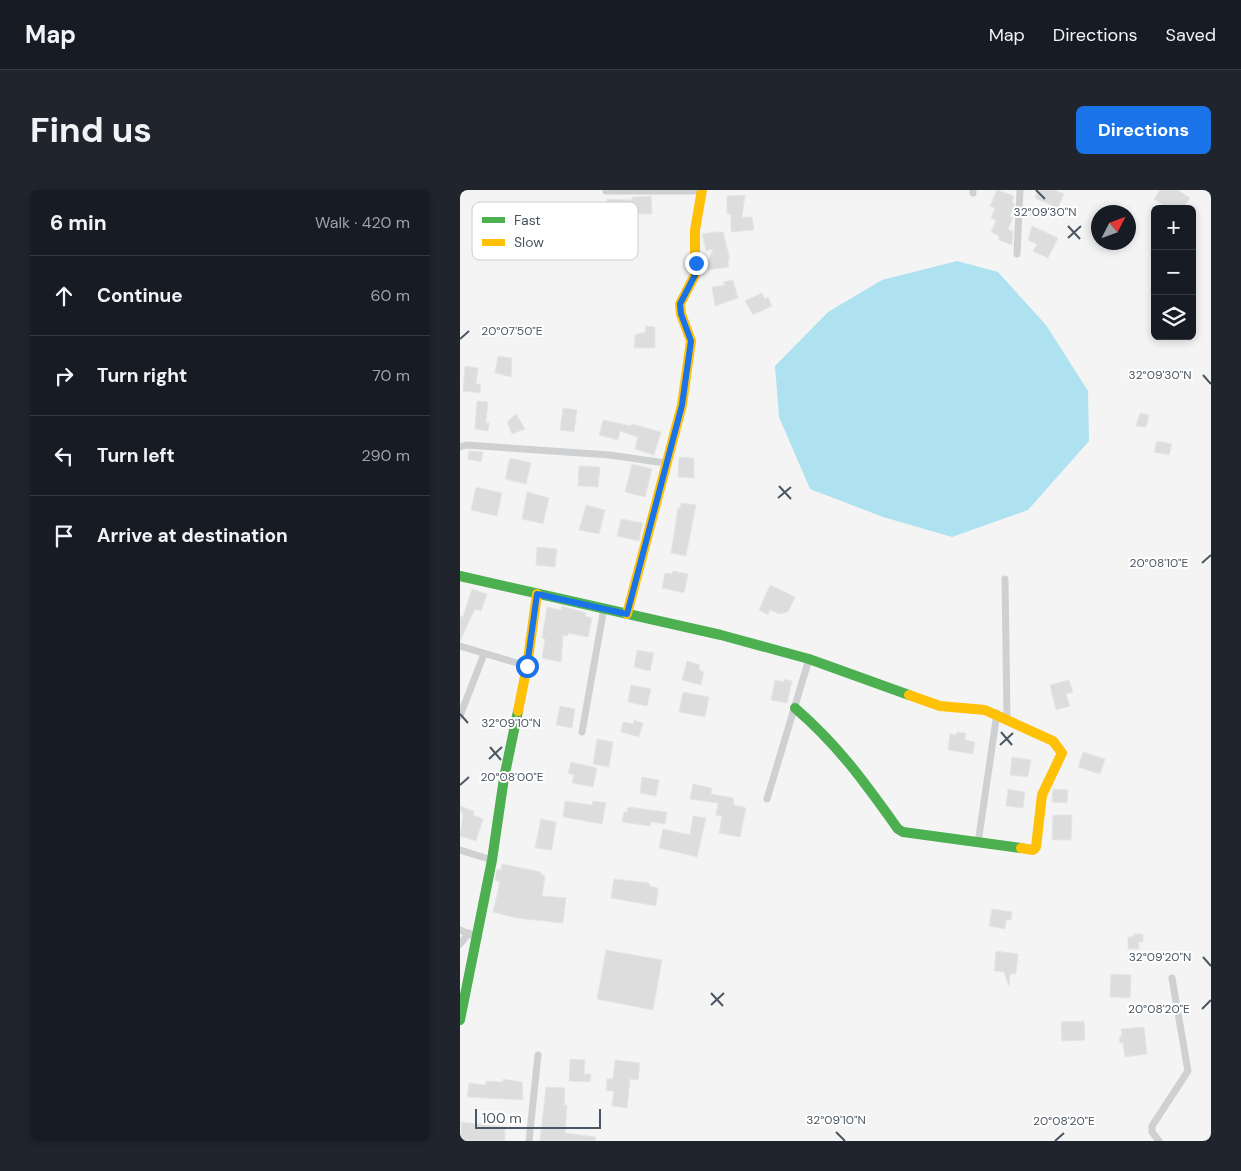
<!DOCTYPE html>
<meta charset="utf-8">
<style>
:root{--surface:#171b24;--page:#20242c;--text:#f1f3f6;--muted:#9ea1a6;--line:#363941;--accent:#1a73e8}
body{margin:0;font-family:"DM Sans",sans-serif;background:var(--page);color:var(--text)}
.controls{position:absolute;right:15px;top:15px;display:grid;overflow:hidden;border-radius:8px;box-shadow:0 2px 8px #0003}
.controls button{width:45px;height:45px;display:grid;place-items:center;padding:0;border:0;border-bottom:1px solid var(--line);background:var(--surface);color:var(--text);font:25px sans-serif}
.compass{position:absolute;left:631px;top:15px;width:45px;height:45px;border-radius:50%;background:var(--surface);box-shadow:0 2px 8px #0003;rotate:48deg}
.scale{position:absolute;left:15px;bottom:12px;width:126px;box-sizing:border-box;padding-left:5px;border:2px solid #4a5661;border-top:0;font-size:14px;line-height:18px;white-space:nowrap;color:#4a5661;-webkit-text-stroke:4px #fff;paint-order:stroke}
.stop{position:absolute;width:15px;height:15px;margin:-11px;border:4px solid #1a73e8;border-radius:50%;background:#fff}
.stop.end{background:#1a73e8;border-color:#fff;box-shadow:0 1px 5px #0008}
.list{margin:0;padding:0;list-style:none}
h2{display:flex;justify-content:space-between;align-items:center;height:65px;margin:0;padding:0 20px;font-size:21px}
h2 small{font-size:16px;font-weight:400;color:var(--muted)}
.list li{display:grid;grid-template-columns:32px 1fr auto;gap:15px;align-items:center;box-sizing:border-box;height:80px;padding:0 20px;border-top:1px solid var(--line)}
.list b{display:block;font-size:19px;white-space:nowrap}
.list em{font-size:16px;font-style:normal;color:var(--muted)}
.icon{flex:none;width:28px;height:28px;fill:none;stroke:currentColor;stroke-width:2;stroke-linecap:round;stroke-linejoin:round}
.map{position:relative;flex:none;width:751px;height:951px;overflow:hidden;border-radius:8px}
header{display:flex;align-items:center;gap:30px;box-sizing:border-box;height:70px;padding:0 25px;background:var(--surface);border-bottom:1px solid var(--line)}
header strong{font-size:24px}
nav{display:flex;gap:28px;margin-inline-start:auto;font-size:18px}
.intro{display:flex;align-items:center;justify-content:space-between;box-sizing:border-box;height:120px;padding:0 30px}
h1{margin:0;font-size:35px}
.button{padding:12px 22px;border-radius:8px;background:var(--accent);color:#fff;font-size:18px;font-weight:700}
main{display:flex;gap:30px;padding:0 30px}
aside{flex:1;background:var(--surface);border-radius:8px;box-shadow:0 2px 8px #0003}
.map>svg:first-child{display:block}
.water{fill:#aee2f0}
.building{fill:#ddddde;stroke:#e5e6e7}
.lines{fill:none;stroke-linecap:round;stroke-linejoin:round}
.street{stroke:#ced0d2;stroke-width:7}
.fast{stroke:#4caf50;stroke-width:10}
.slow{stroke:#ffc107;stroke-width:10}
.route{stroke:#1a73e8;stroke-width:6}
.ticks{fill:none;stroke:#4a5661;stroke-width:2}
.key{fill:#fff;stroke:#c9ccd0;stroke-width:1}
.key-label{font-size:14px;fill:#4a5661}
.ticks-label{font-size:12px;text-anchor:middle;fill:#4a5661;stroke:#fff;stroke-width:4;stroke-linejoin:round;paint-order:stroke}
</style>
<header>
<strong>Map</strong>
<nav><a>Map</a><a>Directions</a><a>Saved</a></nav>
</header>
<div class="intro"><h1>Find us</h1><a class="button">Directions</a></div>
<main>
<aside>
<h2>6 min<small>Walk · 420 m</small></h2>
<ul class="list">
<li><svg class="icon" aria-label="ahead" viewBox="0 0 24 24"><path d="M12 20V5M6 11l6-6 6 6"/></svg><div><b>Continue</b></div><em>60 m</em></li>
<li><svg class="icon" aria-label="right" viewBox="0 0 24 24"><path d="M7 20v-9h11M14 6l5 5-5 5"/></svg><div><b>Turn right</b></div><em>70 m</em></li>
<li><svg class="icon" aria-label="left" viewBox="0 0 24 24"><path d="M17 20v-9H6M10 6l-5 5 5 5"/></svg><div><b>Turn left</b></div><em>290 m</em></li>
<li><svg class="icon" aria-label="arrive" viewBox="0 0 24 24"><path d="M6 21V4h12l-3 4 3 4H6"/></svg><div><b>Arrive at destination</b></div></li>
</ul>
</aside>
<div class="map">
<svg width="751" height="951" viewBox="0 0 751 951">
<rect width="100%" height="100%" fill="#f4f4f4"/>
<polygon class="water" points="497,71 538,82 586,135 628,201 629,251 568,320 492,347 423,327 350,299 319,227 315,176 368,122 422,90"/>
<g class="building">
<polygon points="537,0 554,6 552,12 554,13 554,17 550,26 553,28 548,39 553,41 552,55 539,50 539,46 531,42 536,30 531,28 535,18 530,16"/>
<polygon points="578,0 595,0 604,4 598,18 575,8"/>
<polygon points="700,0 718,0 730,8 722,19 709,19 694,9"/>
<polygon points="285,5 282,27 292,27 294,40 271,42 271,24 267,24 267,6"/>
<polygon points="191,6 192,24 166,24 174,34 156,46 149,36 151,34 147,28 147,9 172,10 172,7"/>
<polygon points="572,36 598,48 588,68 573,61 577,54 568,50"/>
<polygon points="256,42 263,42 270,69 268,69 269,77 248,80 247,74 253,59 246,61 242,44"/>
<polygon points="273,90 278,108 255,116 252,97 265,95 263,92"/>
<polygon points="302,103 305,109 308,107 312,116 293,125 285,111"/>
<polygon points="186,136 195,137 195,158 174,158 175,145 185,142"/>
<polygon points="38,166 52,168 51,187 35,183"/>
<polygon points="5,176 18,178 16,194 21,194 20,203 3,201"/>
<polygon points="17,211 28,212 26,233 29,233 28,241 15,239"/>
<polygon points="103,218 117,220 114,242 100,240"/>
<polygon points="680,223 689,225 686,237 676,236"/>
<polygon points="56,224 65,239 52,244 47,232"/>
<polygon points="143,230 171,236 172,234 201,242 194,265 175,259 178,247 160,241 158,250 139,245"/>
<polygon points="697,251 712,254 709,265 694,262"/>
<polygon points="9,261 23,262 21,272 8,269"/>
<polygon points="219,267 234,268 234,288 218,287"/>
<polygon points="50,268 71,273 66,294 45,289"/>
<polygon points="172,274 192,279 185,307 165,302"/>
<polygon points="119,276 140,277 138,297 118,296"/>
<polygon points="16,297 42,303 37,326 11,320"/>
<polygon points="67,302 89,308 83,334 62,329"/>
<polygon points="221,313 236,315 226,366 211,363 218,318 220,318"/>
<polygon points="126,315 145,320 139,344 119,340"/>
<polygon points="161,329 183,333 179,351 157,346"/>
<polygon points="77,357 97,359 95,377 76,375"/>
<polygon points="213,381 228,384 224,403 202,398 205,383 212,384"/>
<polygon points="310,395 335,407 328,422 319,424 310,420 308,425 299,420"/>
<polygon points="12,399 27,404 21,421 15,419 0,451 0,426 3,427"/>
<polygon points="102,416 126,423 125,426 132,428 128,447 108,443 108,446 103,445 101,472 82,468 85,449 82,448 87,417 101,420"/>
<polygon points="177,460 194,463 190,481 174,477"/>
<polygon points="227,471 240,475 239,480 244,482 241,495 222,490"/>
<polygon points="324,489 332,491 327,513 311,510 315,490 324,492"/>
<polygon points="609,490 613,502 606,504 610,516 596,520 590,495"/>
<polygon points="171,495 191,499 187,516 168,512"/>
<polygon points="223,502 249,507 245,527 219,522"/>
<polygon points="100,516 115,519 112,538 96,535"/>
<polygon points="174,530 183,533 179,547 161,542 163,532 173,534"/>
<polygon points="497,542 506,543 505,550 515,552 513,564 488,560 490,544 496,545"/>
<polygon points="137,549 153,552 149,577 133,574"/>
<polygon points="623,562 645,569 640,584 618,577"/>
<polygon points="552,567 571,570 568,587 550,585"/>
<polygon points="111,572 137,578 133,597 112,593 114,585 108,583"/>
<polygon points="182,587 199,590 196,606 180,603"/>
<polygon points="233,594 252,598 251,604 273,608 274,615 286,618 280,647 259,643 262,626 256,625 258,613 230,609"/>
<polygon points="548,599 565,602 563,618 546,616"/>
<polygon points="593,599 608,600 607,613 592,612"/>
<polygon points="105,611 132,615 133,611 146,613 142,634 103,627"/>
<polygon points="0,616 14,621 13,625 23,629 16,651 0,646 3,624 0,621"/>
<polygon points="168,617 207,622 205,634 191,632 190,636 162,632 164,622 167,622"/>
<polygon points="593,625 612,625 611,650 592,650"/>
<polygon points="233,626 246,628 237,667 199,658 203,639 230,645"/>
<polygon points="81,629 96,632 92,660 75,658"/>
<polygon points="42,674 81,682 81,685 85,686 82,706 106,708 103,733 56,728 33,722 40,692 35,690 37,679 41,680"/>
<polygon points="154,689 189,693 190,696 198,698 196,716 151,708"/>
<polygon points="532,719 552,722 551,730 546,730 545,739 529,736"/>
<polygon points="673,744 683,744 683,752 679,752 679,759 668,759 668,747 673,747"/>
<polygon points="146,760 202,770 193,820 137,809"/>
<polygon points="536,761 558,764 556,784 550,784 549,797 544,782 534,781"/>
<polygon points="651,784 671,785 670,808 650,807"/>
<polygon points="624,831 625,850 602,851 601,832"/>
<polygon points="684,837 687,864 665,867 663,853 660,853 659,847 662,846 661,839"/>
<polygon points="110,869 125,870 124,884 131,884 130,892 109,891"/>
<polygon points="155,870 180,873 178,890 170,889 167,918 152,916 154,901 146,901 147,889 153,889"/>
<polygon points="43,889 62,892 63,910 7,907 9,893 26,895 26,891 43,892"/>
<polygon points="86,897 105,898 104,915 107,915 105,943 136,947 135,951 80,951"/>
<polygon points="1,932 45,937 45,951 1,951"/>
</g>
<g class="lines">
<g class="street">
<polyline points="146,1 242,1"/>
<polyline points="513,3 513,0"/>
<polyline points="557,64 560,0"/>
<polyline points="0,257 6,255 150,265 205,273"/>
<polyline points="545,389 547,529"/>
<polyline points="0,456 67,476"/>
<polyline points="0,526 24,464"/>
<polyline points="122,542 144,418"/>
<polyline points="307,609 349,469"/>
<polyline points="518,653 537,523"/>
<polyline points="0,660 32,670"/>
<polyline points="0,740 18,748"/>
<polyline points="0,754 9,743"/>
<polyline points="69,951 78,865"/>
<polyline points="699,951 692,942 692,936 728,881 712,788"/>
</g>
<g class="fast">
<polyline points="0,386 261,445 349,469 449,505"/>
<path d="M335,518c44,38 70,75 103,121l5,3 118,16"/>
<polyline points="0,830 32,670 44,588 58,521"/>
</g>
<g class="slow">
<polyline points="167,424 222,215 231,151 221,124 220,114 235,85 235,40 242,0"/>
<polyline points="449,505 480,516 525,520 593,551 602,563 582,605 576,657 573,660 561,658"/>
<polyline points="58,521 67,476 77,404"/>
</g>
</g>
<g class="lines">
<polyline class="route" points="67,476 77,404 167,424 222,215 231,151 221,124 220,114 235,85 236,73"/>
</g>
<path class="ticks" d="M576,0l9,9M608,36l12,13M608,48l13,-12M0,149l9,-8M743,185l8,9M319,296l12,13M318,308l13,-11M742,373l9,-8M0,524l8,9M541,542l11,13M540,555l13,-12M30,557l11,13M29,569l13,-12M0,595l9,-8M743,767l8,9M251,803l12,13M251,815l13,-12M742,819l9,-9M376,942l9,9M595,951l9,-8"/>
<rect x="12" y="12" width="166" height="58" rx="8" class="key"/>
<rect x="22" y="27" width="23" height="6" fill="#4caf50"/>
<rect x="22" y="49" width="23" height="7" fill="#ffc107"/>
<g class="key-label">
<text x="54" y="35">Fast</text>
<text x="54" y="57">Slow</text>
</g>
<g class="ticks-label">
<text x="585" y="26">32°09'30"N</text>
<text x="52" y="145">20°07'50"E</text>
<text x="700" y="189">32°09'30"N</text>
<text x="699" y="377">20°08'10"E</text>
<text x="51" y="537">32°09'10"N</text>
<text x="52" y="591">20°08'00"E</text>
<text x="700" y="771">32°09'20"N</text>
<text x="699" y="823">20°08'20"E</text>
<text x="376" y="934">32°09'10"N</text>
<text x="604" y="935">20°08'20"E</text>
</g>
</svg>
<div class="controls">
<button>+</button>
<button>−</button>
<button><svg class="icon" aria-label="layers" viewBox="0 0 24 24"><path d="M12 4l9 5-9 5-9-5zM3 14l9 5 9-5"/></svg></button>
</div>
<svg class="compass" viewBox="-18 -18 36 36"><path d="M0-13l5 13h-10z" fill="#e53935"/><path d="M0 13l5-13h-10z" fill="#9ea1a6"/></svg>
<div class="scale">100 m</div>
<div class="stop" style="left:67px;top:476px"></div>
<div class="stop end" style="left:236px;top:73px"></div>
</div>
</main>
